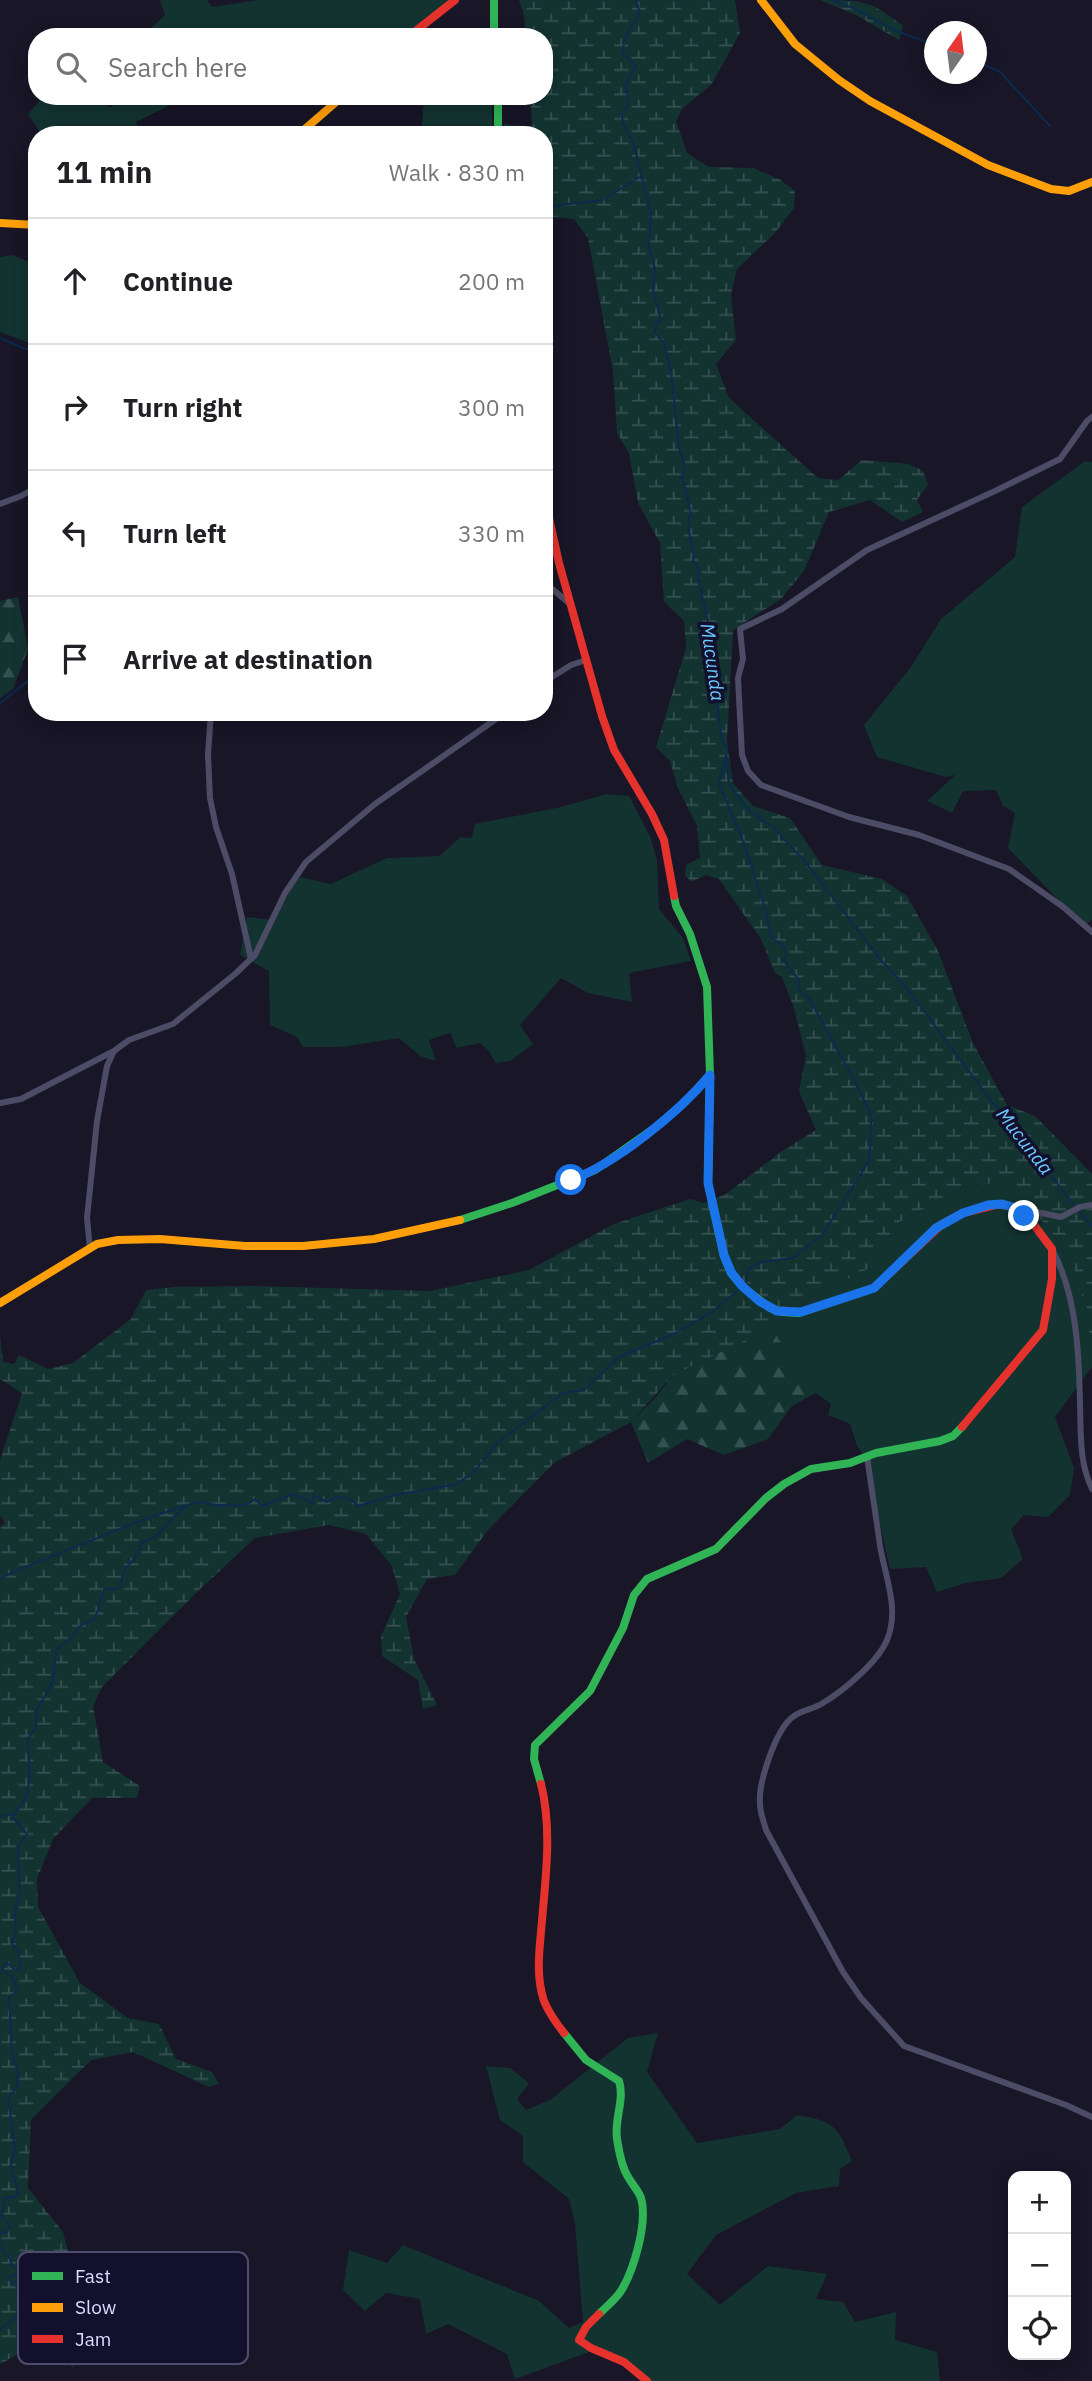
<!DOCTYPE html>
<meta charset="utf-8">
<style>
:root{--surface:#fff;--page:#f6f6f6;--text:#202124;--muted:#757577;--line:#e0e0e0}
body{margin:0;font-family:"IBM Plex Sans",sans-serif;background:var(--page);color:var(--text)}
.controls{position:absolute;right:21px;bottom:21px;display:grid;overflow:hidden;border-radius:14px;box-shadow:0 4px 18px #0003}
.controls button{width:63px;height:63px;display:grid;place-items:center;padding:0;border:0;border-bottom:2px solid var(--line);background:var(--surface);color:var(--text);font:35px sans-serif}
.compass{position:absolute;left:924px;top:21px;width:63px;height:63px;border-radius:50%;background:var(--surface);box-shadow:0 4px 18px #0003;rotate:14deg}
.stop{position:absolute;width:21px;height:21px;margin:-16px;border:5px solid #1a73e8;border-radius:50%;background:#fff}
.stop.end{background:#1a73e8;border-color:#fff;box-shadow:0 2px 7px #0008}
.list{margin:0;padding:0;list-style:none}
h2{display:flex;justify-content:space-between;align-items:center;height:91px;margin:0;padding:0 28px;font-size:30px}
h2 small{font-size:23px;font-weight:400;color:var(--muted)}
.list li{display:grid;grid-template-columns:46px 1fr auto;gap:21px;align-items:center;box-sizing:border-box;height:126px;padding:0 28px;border-top:2px solid var(--line)}
.list b{display:block;font-size:26px;white-space:nowrap}
.list em{font-size:23px;font-style:normal;color:var(--muted)}
.icon{flex:none;width:38px;height:38px;fill:none;stroke:currentColor;stroke-width:2;stroke-linecap:round;stroke-linejoin:round}
.map{position:relative;flex:none;width:1092px;height:2381px;overflow:hidden}
.search{position:absolute;background:var(--surface);box-shadow:0 4px 18px #0003;left:28px;top:28px;width:525px;height:77px;display:flex;align-items:center;gap:18px;box-sizing:border-box;padding:0 24px;border-radius:28px;color:var(--muted);font-size:26px}
.panel{position:absolute;background:var(--surface);box-shadow:0 4px 18px #0003;left:28px;top:126px;width:525px;height:595px;border-radius:28px}
.map>svg:first-child{display:block}
.green{fill:#133331}
.forest{fill:url(#forest-firs)}
.wetland{fill:url(#wetland-marsh)}
.lines{fill:none;stroke-linecap:round;stroke-linejoin:round}
.stream{stroke:#0b2a4e;stroke-width:2}
.street{stroke:#4c4c67;stroke-width:6}
.fast{stroke:#30b455;stroke-width:8}
.slow{stroke:#ff9f0a;stroke-width:8}
.jam{stroke:#e5322d;stroke-width:8}
.route{stroke:#1a73e8;stroke-width:9}
.labels{text-anchor:middle;stroke-width:7;stroke-linejoin:round;paint-order:stroke}
.water-label{font-size:19px;font-style:italic;fill:#6ac9ff;stroke:#12102d}
.key{fill:#12102d;stroke:#4f4d6c;stroke-width:2}
.key-label{font-size:19px;fill:#dcdcff}
</style>
<div class="map">
<svg width="1092" height="2381" viewBox="0 0 1092 2381">
<defs>
<pattern id="forest-firs" width="22" height="20" patternUnits="userSpaceOnUse" patternTransform="scale(1.75)"><rect width="22" height="20" fill="#133331"/><path d="M5 1l3.5 6h-7zM16 11l3.5 6h-7z" fill="#355050"/></pattern>
<pattern id="wetland-marsh" width="20" height="14" patternUnits="userSpaceOnUse" patternTransform="scale(1.75)"><rect width="20" height="14" fill="#133331"/><path d="M1 5h8M5 5V1M11 12h8M15 12V8" fill="none" stroke="#355050"/></pattern>
</defs>
<rect width="100%" height="100%" fill="#181627"/>
<g class="green">
<polygon points="160,0 207,0 212,7 259,0 453,0 418,37 141,37 165,15"/>
<polygon points="51,96 69,96 112,107 116,96 188,96 136,122 142,135 42,135 28,114 40,100"/>
<polygon points="424,96 491,96 493,135 422,126"/>
<polygon points="12,255 37,265 37,346 0,332 0,257"/>
<polygon points="1085,461 1092,462 1092,919 1085,927 1008,848 1015,813 1003,806 996,790 963,791 952,813 927,801 955,775 946,777 877,757 864,725 911,667 941,619 1015,557 1022,507"/>
<polygon points="607,794 629,796 650,836 657,860 659,909 683,938 691,961 629,973 632,1002 588,993 561,978 520,1025 533,1044 510,1061 496,1063 489,1051 480,1043 457,1048 450,1033 429,1040 436,1061 420,1056 399,1038 343,1047 303,1047 297,1037 270,1025 269,971 240,955 247,917 274,920 292,887 300,877 331,884 387,858 439,856 461,837 472,838 475,824 561,807"/>
<polygon points="994,1183 1020,1198 1050,1229 1078,1276 1092,1333 1092,1367 1055,1417 1074,1468 1070,1495 1048,1517 1024,1515 1011,1529 1023,1559 1001,1578 965,1583 937,1592 926,1567 890,1569 866,1458 857,1446 850,1424 828,1415 831,1404 816,1393 771,1328 823,1290 868,1269 896,1224 963,1187"/>
<path d="M658,2033l-11,39 50,71 83,-14 17,-14c38,6 41,12 55,46l-12,8 -1,17 -43,7 -80,42 -29,39 33,31 48,-39 59,8 -11,25 27,3 12,20 41,-10 -1,28 42,12 3,29h-297l-43,-33 -85,31 -8,-25 -59,-30 -22,10 -6,-35 -34,-6 -21,18 -22,-21 6,-40 38,13 16,-18 136,56 30,27 14,-6 -8,-99 -6,-24 -46,-37v-26l-23,-16 -14,-54 24,2 19,15 -12,16 9,11 24,-10 78,-62z"/>
</g>
<g class="forest">
<polygon points="18,597 28,649 13,689 0,698 0,601"/>
<polygon points="771,1328 816,1393 792,1406 768,1439 724,1455 687,1439 648,1463 631,1422 655,1398 673,1375 712,1354"/>
</g>
<g class="wetland">
<polygon points="519,0 735,0 740,33 711,85 682,109 676,121 687,153 709,167 753,168 779,179 795,191 794,208 774,234 737,269 731,295 736,340 716,364 729,398 818,478 838,480 862,460 909,464 923,471 928,485 917,500 923,512 902,522 870,500 829,512 804,571 781,599 733,630 727,741 733,783 753,806 790,818 822,865 882,879 907,896 938,951 973,1043 1007,1105 1035,1116 1092,1174 1092,1347 1078,1276 1050,1229 1020,1198 994,1183 963,1187 896,1224 868,1269 823,1290 771,1328 673,1375 631,1422 554,1463 488,1530 455,1575 427,1579 406,1617 414,1659 437,1705 423,1709 418,1680 382,1656 381,1636 400,1594 392,1566 366,1534 329,1525 255,1538 196,1593 102,1687 93,1706 103,1762 140,1786 137,1798 92,1798 53,1839 37,1879 38,1907 80,1983 128,2018 159,2024 176,2059 212,2072 219,2084 209,2087 133,2052 91,2060 31,2120 28,2188 63,2232 73,2270 64,2309 65,2345 74,2368 50,2351 24,2351 0,2364 0,1527 5,1523 0,1515 0,1460 22,1393 0,1379 0,1335 3,1362 14,1364 19,1355 48,1369 73,1363 131,1319 146,1290 175,1287 255,1286 430,1291 529,1270 614,1224 690,1199 704,1203 726,1194 782,1151 816,1130 799,1091 806,1056 794,1008 782,977 775,973 761,939 719,879 706,875 691,882 685,875 686,865 700,858 697,826 677,786 670,761 656,747 686,648 684,621 664,602 660,543 638,503 629,453 617,433 613,371 588,238 574,219 552,217 544,220 544,135 505,135 504,124 532,127 530,96 544,96 544,37 526,37 524,16"/>
<path d="M820,0c42,0 50,0 83,26l-4,14 -43,-25z"/>
</g>
<g class="lines">
<g class="stream">
<path d="M636,0l4,13 -16,26 -1,15 13,12 -10,17 2,23 -7,8 4,14 9,17 17,69 -2,32 6,23 -2,21 8,30 -5,4 -1,9 9,10 7,28 8,77 6,18 -4,13c8,10 6,23 10,34 -8,16 5,32 2,48l5,6v12l10,42 -1,11 4,15 10,89 6,15"/>
<polyline points="832,0 855,9 894,30 934,45"/>
<polyline points="976,61 1000,72 1050,126"/>
<polyline points="544,207 603,200 641,176"/>
<polyline points="0,338 23,348 37,351"/>
<polyline points="0,703 37,674"/>
<polyline points="727,751 719,784 744,843 765,909 771,938 783,945 786,955 783,960 799,980 799,990 809,998 853,1078 871,1115 871,1136 869,1161 822,1235 793,1258 761,1262 748,1269 746,1285"/>
<polyline points="727,757 729,784 748,810 774,828 807,864 880,959 906,987 992,1102 1034,1149 1048,1172 1075,1206"/>
<polyline points="1079,1211 1092,1226"/>
<polyline points="0,1579 13,1572 137,1522 184,1506"/>
<polyline points="0,1817 13,1814"/>
<path d="M0,2233l7,-1 3,-7 -8,-8 3,-20 8,1 5,-5 -7,-28 4,-17 -7,-49 9,-12 1,-13 -6,-21 -3,-56 8,-5 -4,-14 -11,-9 5,-6 8,7 6,-3 -3,-17 -6,-6 4,-14 -1,-16 5,-25 -2,-43 9,-12 -14,-16c2,-8 9,-12 12,-19 7,-18 4,-40 2,-59l9,-12 1,-18 16,-29 3,-31 13,-10 11,-14 15,-8 10,-30 6,2 8,-2 6,-19 9,-10 8,-16c20,-6 28,-26 44,-37 15,-10 30,4 44,-2 9,4 18,1 25,-5l7,7 32,-12 18,9 1,-8 14,7c11,-8 22,-6 31,4l37,-11 62,-11 18,-13 22,-28 66,-50 21,-3 35,-33 57,-24 36,-21 29,-24"/>
<polyline points="0,2246 10,2259 12,2266 19,2269 18,2273 11,2276 8,2279 16,2285 20,2296 28,2299 30,2306 0,2330"/>
</g>
<g class="street">
<polyline points="1092,417 1087,421 1060,459 995,491 867,550 782,609 740,629 743,659 738,678 742,755 748,771 761,785 849,817 919,835 1009,869 1062,906 1092,932"/>
<polyline points="0,504 21,496 37,487"/>
<polyline points="544,582 570,604"/>
<polyline points="544,682 571,665 586,660"/>
<polyline points="211,712 208,754 210,798 216,827 232,874 251,959"/>
<polyline points="0,1103 21,1099 112,1052"/>
<polyline points="1017,1208 1061,1217 1080,1207 1092,1205"/>
<polyline points="90,1249 87,1218 97,1121 107,1066 114,1051 129,1040 173,1024 235,974 255,955 285,893 306,862 375,804 506,712"/>
<path d="M1053,1251c24,46 26,103 27,153 1,29 -1,58 12,85"/>
<path d="M867,1456c4,30 9,60 13,90 5,30 20,63 7,94 -9,22 -44,51 -64,63 -9,6 -21,7 -29,13 -18,12 -36,67 -34,88 0,9 4,18 6,26l77,142 18,26 43,48 162,59 26,12"/>
</g>
<g class="fast">
<polyline points="494,0 494,37"/>
<polyline points="498,96 498,135"/>
<polyline points="674,896 676,906 690,934 707,987 710,1075 708,1183 724,1256 731,1273 745,1289 770,1308 782,1312 799,1313 865,1291"/>
<polyline points="460,1220 512,1203 595,1170 656,1127 685,1102 709,1076"/>
<polyline points="541,1784 534,1759 535,1745 590,1691 623,1628 634,1595 647,1579 716,1549 766,1498 784,1484 811,1469 850,1463 876,1453 940,1441 953,1436 962,1427"/>
<path d="M564,2033l22,27 33,21c6,19 -5,38 -2,58 2,12 4,26 10,36 4,8 11,15 14,23 7,24 -7,72 -20,93 -6,9 -15,16 -22,23"/>
</g>
<g class="slow">
<polyline points="761,0 795,44 839,80 870,101 988,165 1051,189 1069,191 1092,182"/>
<polyline points="298,135 343,96"/>
<polyline points="0,223 37,225"/>
<polyline points="0,1303 97,1244 118,1240 160,1239 245,1246 303,1246 374,1239 460,1220"/>
</g>
<g class="jam">
<polyline points="408,37 455,0"/>
<polyline points="544,495 559,563 602,716 614,750 652,814 664,840 674,896"/>
<polyline points="865,1291 874,1288 942,1224 963,1213 999,1204 1016,1208 1034,1225 1052,1249 1052,1279 1043,1330 962,1427"/>
<path d="M541,1784c11,43 5,92 1,136 -2,27 -7,54 2,81 5,12 12,22 20,32"/>
<polyline points="599,2314 586,2327 579,2340 591,2348 624,2362 647,2381"/>
</g>
</g>
<g class="lines">
<path class="route" d="M571,1180c46,-17 108,-68 139,-105l-2,108 16,72 7,17 11,14 17,15 18,10 24,1 73,-24 62,-60 27,-15 25,-8 14,-1 14,4 8,8"/>
</g>
<g class="labels">
<g class="water-label">
<text transform="translate(713 662) rotate(82)" y="7">Mucunda</text>
<text transform="translate(1025 1141) rotate(52)" y="7">Mucunda</text>
</g>
</g>
<rect x="18" y="2252" width="230" height="112" rx="10" class="key"/>
<rect x="32" y="2272" width="31" height="8" fill="#30b455"/>
<rect x="32" y="2303" width="31" height="9" fill="#ff9f0a"/>
<rect x="32" y="2335" width="31" height="8" fill="#e5322d"/>
<g class="key-label">
<text x="75" y="2283">Fast</text>
<text x="75" y="2314">Slow</text>
<text x="75" y="2346">Jam</text>
</g>
</svg>
<div class="controls">
<button>+</button>
<button>−</button>
<button><svg class="icon" aria-label="locate" viewBox="0 0 24 24"><circle cx="12" cy="12" r="6"/><path d="M12 2v4M12 18v4M2 12h4M18 12h4"/></svg></button>
</div>
<svg class="compass" viewBox="-18 -18 36 36"><path d="M0-13l5 13h-10z" fill="#e53935"/><path d="M0 13l5-13h-10z" fill="#757577"/></svg>
<div class="stop" style="left:571px;top:1180px"></div>
<div class="stop end" style="left:1024px;top:1216px"></div>
<div class="search"><svg class="icon" aria-label="search" viewBox="0 0 24 24"><circle cx="10" cy="10" r="6"/><path d="M15 15l6 6"/></svg>Search here</div>
<section class="panel">
<h2>11 min<small>Walk · 830 m</small></h2>
<ul class="list">
<li><svg class="icon" aria-label="ahead" viewBox="0 0 24 24"><path d="M12 20V5M6 11l6-6 6 6"/></svg><div><b>Continue</b></div><em>200 m</em></li>
<li><svg class="icon" aria-label="right" viewBox="0 0 24 24"><path d="M7 20v-9h11M14 6l5 5-5 5"/></svg><div><b>Turn right</b></div><em>300 m</em></li>
<li><svg class="icon" aria-label="left" viewBox="0 0 24 24"><path d="M17 20v-9H6M10 6l-5 5 5 5"/></svg><div><b>Turn left</b></div><em>330 m</em></li>
<li><svg class="icon" aria-label="arrive" viewBox="0 0 24 24"><path d="M6 21V4h12l-3 4 3 4H6"/></svg><div><b>Arrive at destination</b></div></li>
</ul>
</section>
</div>
